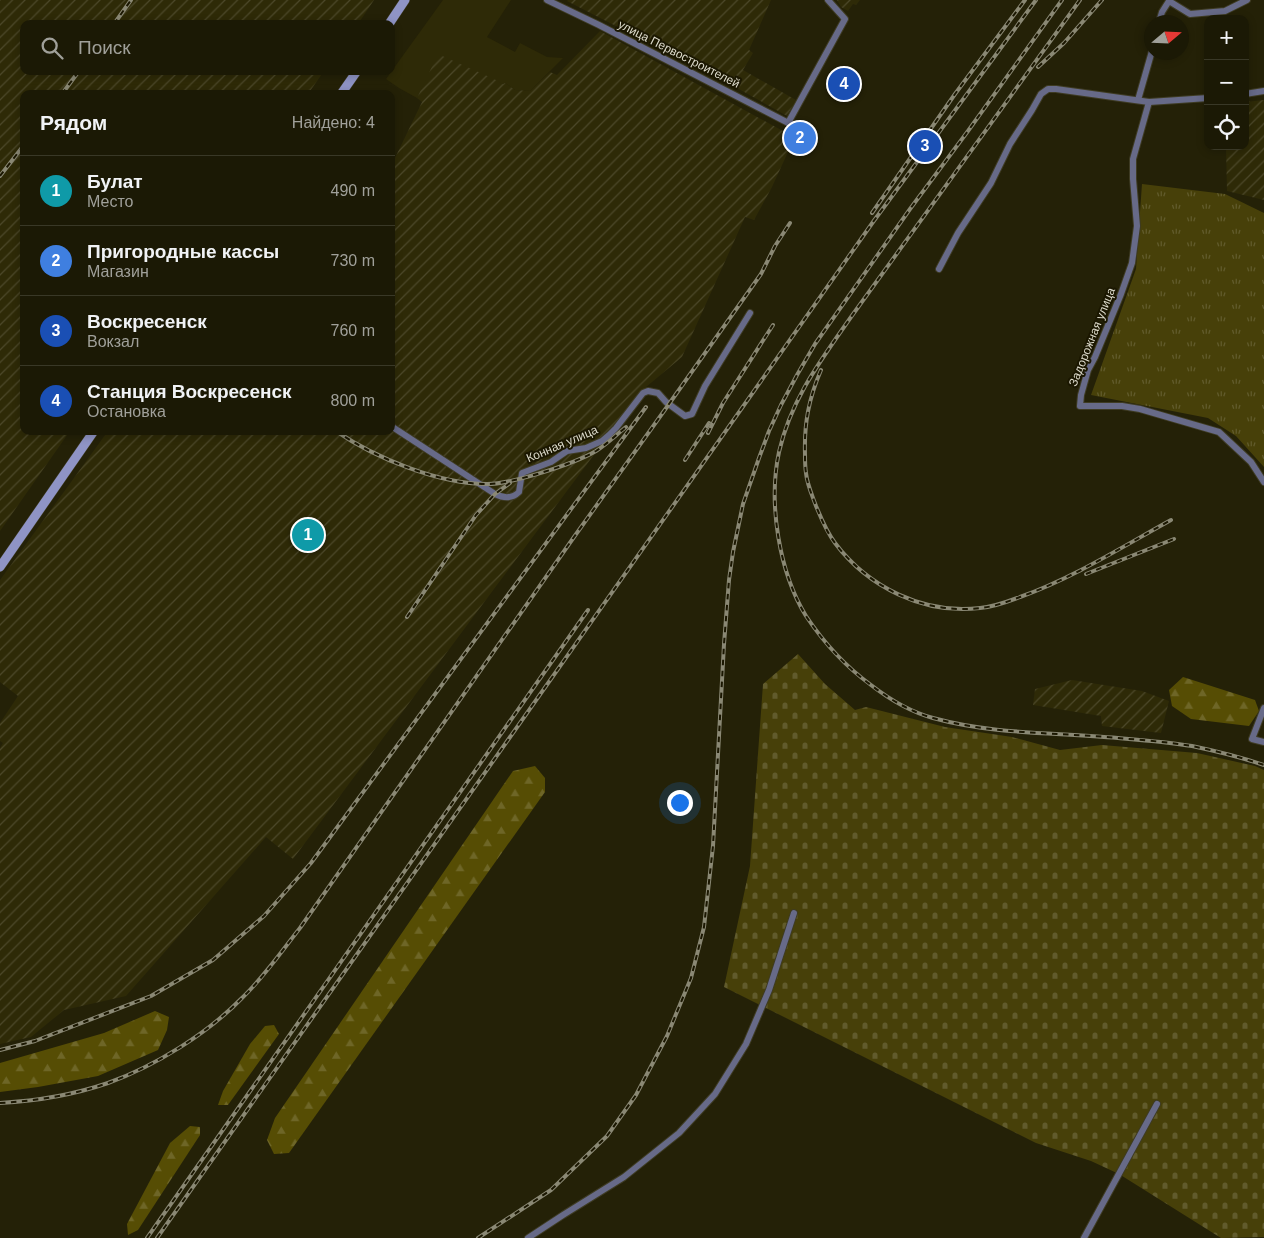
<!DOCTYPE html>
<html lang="ru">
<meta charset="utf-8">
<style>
:root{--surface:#1b1905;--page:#24220f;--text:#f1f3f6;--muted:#a0a09a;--line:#393827;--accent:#aab0fc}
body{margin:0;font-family:Helvetica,sans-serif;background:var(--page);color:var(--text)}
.controls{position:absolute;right:15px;top:15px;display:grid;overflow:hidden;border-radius:10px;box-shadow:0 2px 8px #0003}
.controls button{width:45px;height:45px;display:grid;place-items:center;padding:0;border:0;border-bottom:1px solid var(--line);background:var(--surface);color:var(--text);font:25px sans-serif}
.compass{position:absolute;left:1144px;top:15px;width:45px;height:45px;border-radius:50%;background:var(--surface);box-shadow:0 2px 8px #0003;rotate:71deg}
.you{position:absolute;left:679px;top:802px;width:18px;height:18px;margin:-12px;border:4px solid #fff;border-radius:50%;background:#1a73e8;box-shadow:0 0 0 8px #1a73e833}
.badge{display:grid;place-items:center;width:32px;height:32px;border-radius:50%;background:var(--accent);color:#fff;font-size:16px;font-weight:700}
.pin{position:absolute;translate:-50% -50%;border:2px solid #fff;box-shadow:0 1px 5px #0006}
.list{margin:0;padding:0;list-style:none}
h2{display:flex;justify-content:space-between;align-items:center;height:65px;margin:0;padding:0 20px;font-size:21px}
h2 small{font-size:16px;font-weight:400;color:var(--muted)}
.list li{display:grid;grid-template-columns:32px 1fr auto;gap:15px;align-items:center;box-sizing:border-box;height:70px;padding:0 20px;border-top:1px solid var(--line)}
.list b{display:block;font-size:19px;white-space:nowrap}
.list p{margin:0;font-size:16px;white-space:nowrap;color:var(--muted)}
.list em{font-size:16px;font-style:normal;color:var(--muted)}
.icon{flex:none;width:28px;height:28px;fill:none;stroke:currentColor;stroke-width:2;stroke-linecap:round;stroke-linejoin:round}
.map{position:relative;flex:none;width:1264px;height:1238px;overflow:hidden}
.search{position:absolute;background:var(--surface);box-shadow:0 2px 8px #0003;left:20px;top:20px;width:375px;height:55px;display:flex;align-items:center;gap:12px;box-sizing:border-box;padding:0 18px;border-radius:10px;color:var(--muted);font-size:19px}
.panel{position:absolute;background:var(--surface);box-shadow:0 2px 8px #0003;left:20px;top:90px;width:375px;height:345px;border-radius:10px}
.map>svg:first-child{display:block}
.built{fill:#2e2a07}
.industrial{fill:url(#industrial-furrows)}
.grass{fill:url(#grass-tufts)}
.forest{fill:url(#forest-firs)}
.cemetery{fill:url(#cemetery-stones)}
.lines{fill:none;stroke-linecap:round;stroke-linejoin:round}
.street-casing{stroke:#3e3b23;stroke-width:8}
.secondary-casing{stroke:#3e3b23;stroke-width:10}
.street{stroke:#676a88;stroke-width:6}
.secondary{stroke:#8f94c5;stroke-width:9}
.rail-casing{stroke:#8a8874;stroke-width:4}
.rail{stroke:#1b1701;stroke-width:2;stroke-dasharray:5.5;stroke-linecap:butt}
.labels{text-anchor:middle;stroke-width:4;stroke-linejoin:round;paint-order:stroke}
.street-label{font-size:12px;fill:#dedccd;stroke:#1b1701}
</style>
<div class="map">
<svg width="1264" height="1238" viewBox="0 0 1264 1238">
<defs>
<pattern id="industrial-furrows" width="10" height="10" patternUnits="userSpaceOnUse" patternTransform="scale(1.25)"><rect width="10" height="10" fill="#2e2a07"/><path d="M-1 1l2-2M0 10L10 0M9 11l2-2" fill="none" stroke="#4c482a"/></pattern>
<pattern id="grass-tufts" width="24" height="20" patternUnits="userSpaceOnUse" patternTransform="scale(1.25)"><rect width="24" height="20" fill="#474009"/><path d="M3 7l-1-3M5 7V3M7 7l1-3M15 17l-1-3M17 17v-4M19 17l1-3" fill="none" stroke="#615b2c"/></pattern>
<pattern id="forest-firs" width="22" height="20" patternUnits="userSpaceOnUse" patternTransform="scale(1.25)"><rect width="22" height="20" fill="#564d04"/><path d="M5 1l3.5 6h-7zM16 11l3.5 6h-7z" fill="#6e6627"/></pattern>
<pattern id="cemetery-stones" width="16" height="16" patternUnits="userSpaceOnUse" patternTransform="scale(1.25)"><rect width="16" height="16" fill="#474009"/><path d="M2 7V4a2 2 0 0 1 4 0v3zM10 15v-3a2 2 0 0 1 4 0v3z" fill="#615b2c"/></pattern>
</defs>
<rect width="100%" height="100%" fill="#242107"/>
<polygon class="built" points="443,0 511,0 487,37 515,52 520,43 547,57 563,58 530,91 515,90 505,83 503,84 439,55 417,98 399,88 386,79"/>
<g class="industrial">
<polygon points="0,0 374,0 358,24 24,24 24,71 324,71 308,94 24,94 24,431 70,431 0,531"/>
<polygon points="568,0 771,0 749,50 753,53 743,70 796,100 787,116 737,88 567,1"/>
<polygon points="837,0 860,0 856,5 853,4 848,11 841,7"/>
<polygon points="600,31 792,136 793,141 772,187 754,220 745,217 682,357 640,392 631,405 293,859 266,837 126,996 64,1010 31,1037 0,1044 0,748 3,743 0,741 0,723 18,696 0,682 0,580 108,431 391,431 391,156 395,158 422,102 417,98 438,54 494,79 503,84 505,83 515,90 530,91 550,72 557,75"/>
<polygon points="1264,100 1264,200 1227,191 1226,146 1245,146 1245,102"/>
<polygon points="1072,680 1142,691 1169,701 1161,733 1102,726 1101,716 1033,705 1035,689"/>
</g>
<polygon class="grass" points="1142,184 1225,194 1264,213 1264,467 1236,436 1208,418 1091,395 1136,269"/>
<g class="forest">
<polygon points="1183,677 1255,700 1259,711 1249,726 1191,719 1172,706 1169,690"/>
<polygon points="535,766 545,778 545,792 289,1153 274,1154 267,1140 275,1118 513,771"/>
<polygon points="155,1011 169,1017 167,1030 158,1050 98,1076 38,1087 0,1092 0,1063 104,1033"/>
<polygon points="274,1025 279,1034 228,1105 218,1105 223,1091 250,1044 265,1026"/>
<polygon points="190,1126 200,1127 200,1135 138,1230 128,1235 127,1224 170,1143"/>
</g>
<polygon class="cemetery" points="798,654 825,684 855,710 866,707 945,727 1012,737 1060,750 1102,745 1197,753 1255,766 1264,770 1264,1237 1221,1238 1119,1174 1091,1161 1036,1143 724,987 750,866 763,684"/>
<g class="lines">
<g class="street-casing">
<g id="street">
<polyline points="547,0 599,25 800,129"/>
<polyline points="1159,22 1162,12 1169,1 1190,14 1225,11 1247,0"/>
<polyline points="1245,94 1264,91"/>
<polyline points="1138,100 1152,51"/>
<polyline points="1149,102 1133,159 1133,179 1137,226 1132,263 1121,294 1095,357 1088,370 1081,395 1080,406 1122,406 1140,409 1219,432 1251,462 1264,482"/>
<polyline points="788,123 845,19 828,0"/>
<polyline points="939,269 958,233 991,183 1010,144 1032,110 1041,94 1048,89 1056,89 1149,102 1208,98"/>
<path d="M391,426l104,68c8,4 17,5 24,-2l3,-19 29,-11 16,-11 19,-3 16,-7 7,-6 7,-7 27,-35 5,-2 10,2 8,9 19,14 7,-2 13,-28 45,-73"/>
<polyline points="1264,708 1252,739 1264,742"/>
<polyline points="528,1238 563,1215 624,1177 679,1133 715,1094 746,1044 769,990 794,913"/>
<polyline points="1084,1238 1157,1104"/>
</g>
</g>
<g class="secondary-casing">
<g id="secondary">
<polyline points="389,24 405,0"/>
<polyline points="341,94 357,71"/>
<polyline points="0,567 94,431"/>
</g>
</g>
<use href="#street" class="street"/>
<use href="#secondary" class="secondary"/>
<g class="rail-casing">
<g id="rail">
<path d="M1080,0l-229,317c-30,43 -60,82 -72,135 -11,51 0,120 27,164 18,27 39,50 65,69 18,14 40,27 62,33 62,17 122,14 185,20 24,2 50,4 74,8 24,5 48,11 72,19"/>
<polyline points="114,24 131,0"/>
<polyline points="1038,67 1064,43 1102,0"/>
<polyline points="62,94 79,71"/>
<polyline points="0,176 24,145"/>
<polyline points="872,213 955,94 1025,0"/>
<path d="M821,370c-12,28 -17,53 -16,84 0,6 0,13 1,19 1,11 6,22 10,33 5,12 10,25 19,37 33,44 89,72 145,65 13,-1 27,-6 40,-11 53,-19 102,-50 151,-77"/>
<path d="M336,431c39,27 103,53 151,53 25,0 87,-20 109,-33 11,-7 20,-16 30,-24"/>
<polyline points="708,433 723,403 773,325"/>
<polyline points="685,460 709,423"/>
<polyline points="1086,574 1174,539"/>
<polyline points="407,617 476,515 495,494 510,483"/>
<polyline points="0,1050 35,1041 151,996 213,960 264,916 311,863 646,407"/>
<path d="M0,1103c36,-2 73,-8 108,-20 47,-17 99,-49 134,-85 22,-21 39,-46 58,-70l274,-391 95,-133 92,-130 14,-28 15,-23"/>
<polyline points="147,1238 588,610"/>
<polyline points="157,1238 873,222 1036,0"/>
<polyline points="478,1238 551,1190 607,1136 636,1095 667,1036 691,978 704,927 713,846 724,644 729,580 733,552 743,504 759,458 769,431 781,405 797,375 815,344 910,209 968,131 1062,0"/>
</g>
</g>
<use href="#rail" class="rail"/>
</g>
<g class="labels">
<g class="street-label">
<text transform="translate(679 54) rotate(27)" y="4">улица Первостроителей</text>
<text transform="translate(1092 337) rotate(-68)" y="4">Задорожная улица</text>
<text transform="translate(562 444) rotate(-23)" y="4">Конная улица</text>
</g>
</g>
</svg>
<div class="controls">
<button>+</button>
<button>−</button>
<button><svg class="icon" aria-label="locate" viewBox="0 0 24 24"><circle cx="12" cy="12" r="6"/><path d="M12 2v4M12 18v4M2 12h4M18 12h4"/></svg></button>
</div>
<svg class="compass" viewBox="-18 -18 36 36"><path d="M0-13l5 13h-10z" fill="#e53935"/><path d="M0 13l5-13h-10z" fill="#a0a09a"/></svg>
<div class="you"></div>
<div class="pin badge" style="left:308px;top:535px;background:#0f9aa8">1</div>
<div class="pin badge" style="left:800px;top:138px;background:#3f7fe0">2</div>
<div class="pin badge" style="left:925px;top:146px;background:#1a4fb4">3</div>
<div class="pin badge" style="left:844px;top:84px;background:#1a4fb4">4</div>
<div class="search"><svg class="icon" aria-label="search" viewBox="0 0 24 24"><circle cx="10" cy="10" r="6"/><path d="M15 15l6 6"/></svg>Поиск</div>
<section class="panel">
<h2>Рядом<small>Найдено: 4</small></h2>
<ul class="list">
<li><span class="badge" style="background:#0f9aa8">1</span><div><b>Булат</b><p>Место</p></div><em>490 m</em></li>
<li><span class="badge" style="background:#3f7fe0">2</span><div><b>Пригородные кассы</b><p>Магазин</p></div><em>730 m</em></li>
<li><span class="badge" style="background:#1a4fb4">3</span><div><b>Воскресенск</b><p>Вокзал</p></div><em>760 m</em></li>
<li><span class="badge" style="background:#1a4fb4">4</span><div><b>Станция Воскресенск</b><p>Остановка</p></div><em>800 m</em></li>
</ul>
</section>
</div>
